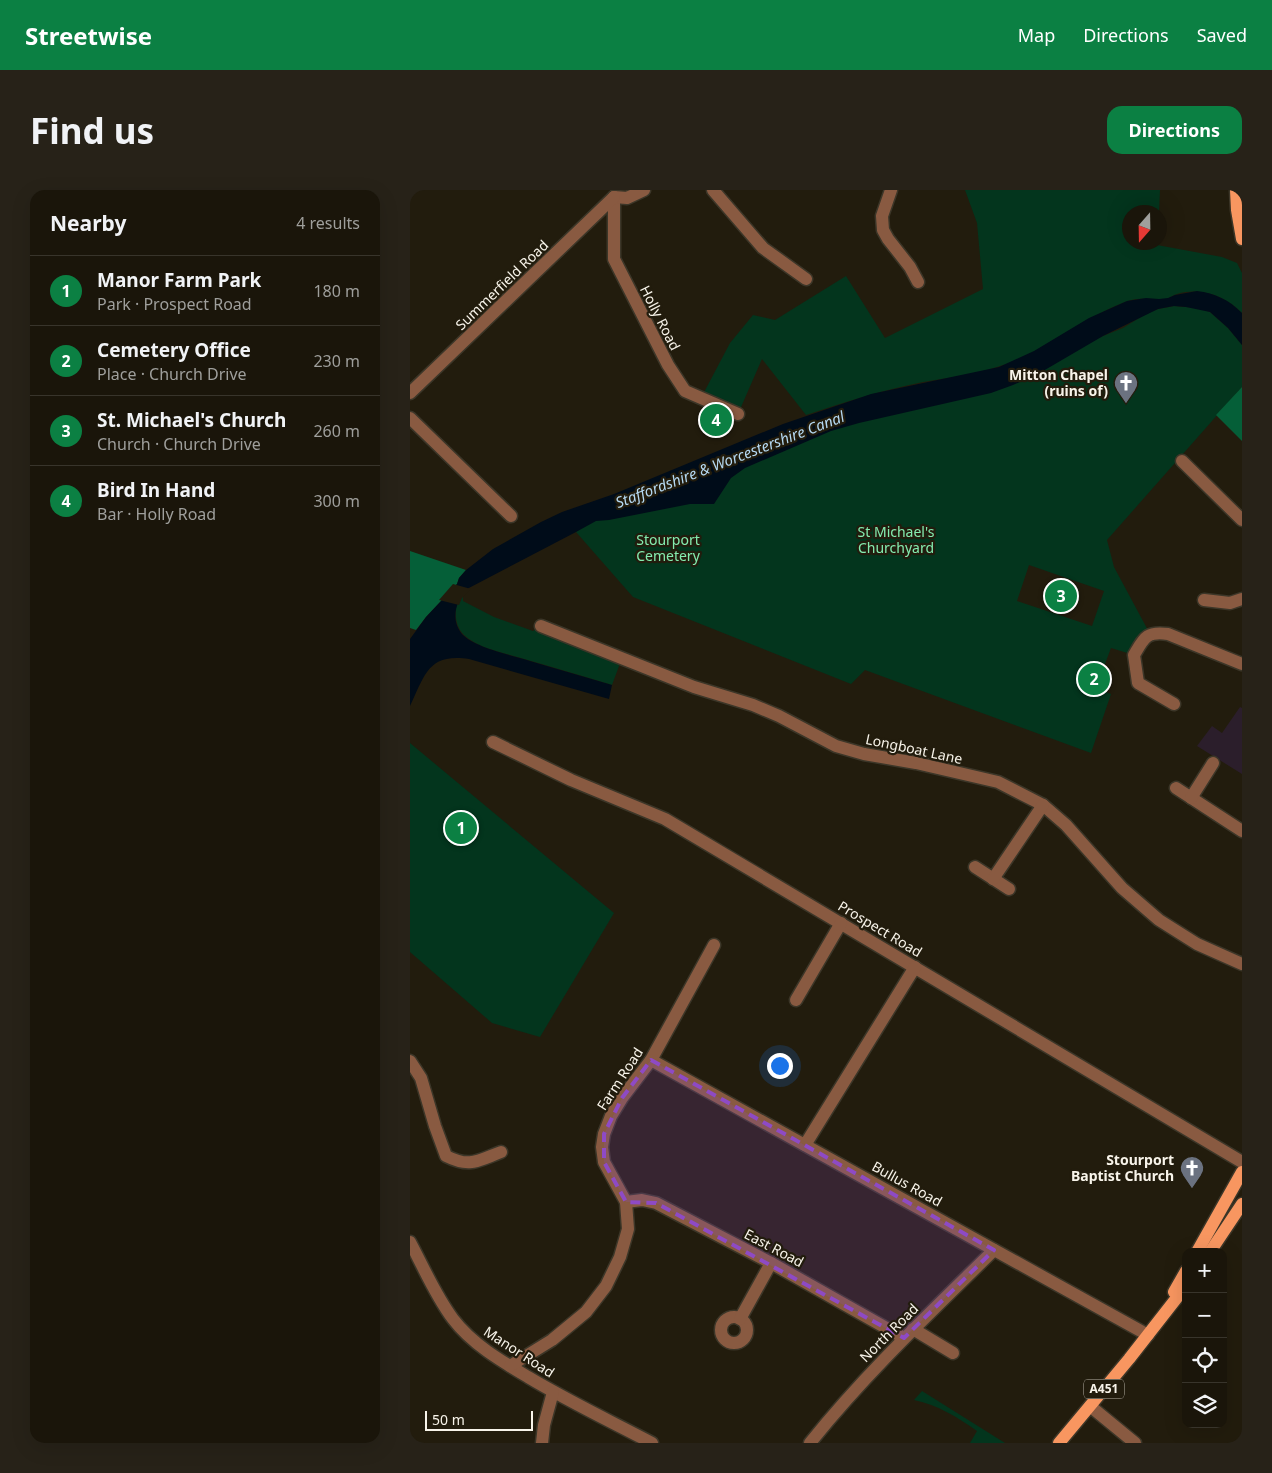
<!DOCTYPE html>
<meta charset="utf-8">
<style>
:root{--surface:#1a150a;--page:#272218;--text:#f1f3f6;--muted:#9f9f9c;--line:#38342b;--accent:#0b8043}
body{margin:0;font-family:"Noto Sans",sans-serif;background:var(--page);color:var(--text)}
.controls{position:absolute;right:15px;bottom:15px;display:grid;overflow:hidden;border-radius:10px;box-shadow:0 5px 20px #0002}
.controls button{width:45px;height:45px;display:grid;place-items:center;padding:0;border:0;border-bottom:1px solid var(--line);background:var(--surface);color:var(--text);font:25px sans-serif}
.compass{position:absolute;left:712px;top:15px;width:45px;height:45px;border-radius:50%;background:var(--surface);box-shadow:0 5px 20px #0002;rotate:200deg}
.scale{position:absolute;left:15px;bottom:12px;width:108px;box-sizing:border-box;padding-left:5px;border:2px solid #f8f4ea;border-top:0;font-size:14px;line-height:18px;white-space:nowrap;color:#f8f4ea;-webkit-text-stroke:4px #221c0d;paint-order:stroke}
.you{position:absolute;left:369px;top:875px;width:18px;height:18px;margin:-12px;border:4px solid #fff;border-radius:50%;background:#1a73e8;box-shadow:0 0 0 8px #1a73e833}
.badge{display:grid;place-items:center;width:32px;height:32px;border-radius:50%;background:var(--accent);color:#fff;font-size:16px;font-weight:700}
.pin{position:absolute;translate:-50% -50%;border:2px solid #fff;box-shadow:0 1px 5px #0006}
.list{margin:0;padding:0;list-style:none}
h2{display:flex;justify-content:space-between;align-items:center;height:65px;margin:0;padding:0 20px;font-size:21px}
h2 small{font-size:16px;font-weight:400;color:var(--muted)}
.list li{display:grid;grid-template-columns:32px 1fr auto;gap:15px;align-items:center;box-sizing:border-box;height:70px;padding:0 20px;border-top:1px solid var(--line)}
.list b{display:block;font-size:19px;white-space:nowrap}
.list p{margin:0;font-size:16px;white-space:nowrap;color:var(--muted)}
.list em{font-size:16px;font-style:normal;color:var(--muted)}
.icon{flex:none;width:28px;height:28px;fill:none;stroke:currentColor;stroke-width:2;stroke-linecap:round;stroke-linejoin:round}
.map{position:relative;flex:none;width:832px;height:1253px;overflow:hidden;border-radius:15px}
header{display:flex;align-items:center;gap:30px;box-sizing:border-box;height:70px;padding:0 25px;background:var(--accent);color:#fff}
header strong{font-size:24px}
nav{display:flex;gap:28px;margin-inline-start:auto;font-size:18px}
.intro{display:flex;align-items:center;justify-content:space-between;box-sizing:border-box;height:120px;padding:0 30px}
h1{margin:0;font-size:35px}
.button{padding:12px 22px;border-radius:15px;background:var(--accent);color:#fff;font-size:18px;font-weight:700}
main{display:flex;gap:30px;padding:0 30px}
aside{flex:1;background:var(--surface);border-radius:15px;box-shadow:0 5px 20px #0002}
.map>svg:first-child{display:block}
.commercial{fill:#2b1e2b}
.green{fill:#03351d;fill-rule:evenodd}
.forest{fill:#055f38}
.water{fill:#000c19}
.pier{fill:#221c0d}
.lines{fill:none;stroke-linecap:round;stroke-linejoin:round}
.minor-casing{stroke:#3c3628;stroke-width:15}
.primary-casing{stroke:#3c3628;stroke-width:15}
.minor{stroke:#895a41;stroke-width:12}
.primary{stroke:#f89660;stroke-width:12}
.marked{fill:#8e4ac5;fill-opacity:0.2;stroke:#8e4ac5;stroke-width:4;stroke-dasharray:10 6;stroke-linejoin:round}
.labels{text-anchor:middle;stroke-width:4.5;stroke-linejoin:round;paint-order:stroke}
.shield{fill:#221c0d;stroke:#b8b3a8;stroke-width:1}
.shield-label{font-size:12px;font-weight:bold;fill:#f8f4ea}
.street-label{font-size:14px;fill:#f8f4ea;stroke:#221c0d}
.poi-label{font-size:14px;font-weight:bold;fill:#f8f4ea;stroke:#221c0d;text-anchor:end}
.park-label{font-size:14px;fill:#84ecaf;stroke:#221c0d}
.water-label{font-size:15px;font-style:italic;fill:#b5d9f3;stroke:#221c0d}
</style>
<header>
<strong>Streetwise</strong>
<nav><a>Map</a><a>Directions</a><a>Saved</a></nav>
</header>
<div class="intro"><h1>Find us</h1><a class="button">Directions</a></div>
<main>
<aside>
<h2>Nearby<small>4 results</small></h2>
<ul class="list">
<li><span class="badge">1</span><div><b>Manor Farm Park</b><p>Park · Prospect Road</p></div><em>180 m</em></li>
<li><span class="badge">2</span><div><b>Cemetery Office</b><p>Place · Church Drive</p></div><em>230 m</em></li>
<li><span class="badge">3</span><div><b>St. Michael's Church</b><p>Church · Church Drive</p></div><em>260 m</em></li>
<li><span class="badge">4</span><div><b>Bird In Hand</b><p>Bar · Holly Road</p></div><em>300 m</em></li>
</ul>
</aside>
<div class="map">
<svg width="832" height="1253" viewBox="0 0 832 1253">
<rect width="100%" height="100%" fill="#221c0d"/>
<polygon class="commercial" points="830,517 832,518 832,584 787,556 802,536 812,543"/>
<g class="green">
<path d="M555,0h195l-1,22h-29v30l27,1v2l65,12 15,6 5,10v40c-17,-17 -41,-26 -65,-19 -4,1 -7,4 -11,5 -14,3 -24,-4 -41,3 -45,17 -81,52 -128,65 -24,8 -49,11 -74,15 -40,8 -78,20 -117,33l-44,-56 -24,55 -37,-16 29,-55 23,-28 22,5 71,-44 39,62 98,-49 -6,-66z"/>
<path d="M764,116l24,2 12,4 18,16 14,17v42l-135,153 7,27 36,67 -16,21 -23,-7 -15,40 15,6 -20,59 -226,-83 -14,14 -218,-87 -57,-65 25,-23 155,-60 232,-67 135,-54 21,-13 14,-6zM619,375l75,26 -12,35 -75,-25z"/>
<path d="M53,403v8l31,16 39,14 8,-5 81,32 -10,27c-30,-9 -59,-18 -88,-26 -19,-6 -45,-10 -60,-24 -11,-11 -11,-31 -1,-42z"/>
<polygon points="0,553 204,723 130,847 82,833 0,762"/>
<path d="M512,1201l83,52h-35l7,-12c-20,-14 -39,-26 -63,-31z"/>
</g>
<g class="forest">
<polygon points="832,197 832,251 806,225"/>
<polygon points="0,361 56,380 49,388 47,394 16,427 6,440 0,438"/>
</g>
<path class="water" d="M787,101c18,2 32,9 45,22v32l-14,-17 -18,-16 -24,-5 -12,-1 -16,3 -55,27 -65,38 -25,11 -22,8 -132,30 -28,8 -51,22 -35,15 -14,10 -17,26h-24l-81,16 -13,1 -20,11 -109,57c-11,12 -17,30 -5,45 13,14 50,21 68,27 27,8 55,16 82,24l-3,14 -140,-40c-41,-6 -44,16 -59,47v-67l16,-22 31,-33 2,-6 7,-8 27,-21 48,-27 21,-10 52,-18 169,-70 88,-30 128,-27 35,-16 55,-33 38,-17 19,-3 13,1 9,-1 7,-3z"/>
<polygon class="pier" points="43,394 61,399 52,408 49,415 29,410"/>
<g class="lines">
<g class="minor-casing">
<g id="minor">
<polyline points="303,0 353,58 396,89"/>
<polyline points="481,0 472,26 473,40 478,49 500,77 508,92"/>
<polyline points="204,7 204,69 258,175 275,201 328,224"/>
<polyline points="204,7 217,8 234,0"/>
<polyline points="0,203 204,7"/>
<polyline points="0,228 101,326"/>
<polyline points="772,271 832,330"/>
<polyline points="794,410 820,413 832,409"/>
<polyline points="131,436 284,497 343,515 369,526 426,556 454,564 506,573 588,592 633,615 656,635 712,698 749,730 787,754 832,774"/>
<path d="M764,514l-36,-21 -4,-28c10,-17 12,-24 34,-21l74,30"/>
<polyline points="83,552 161,590 255,629 832,972"/>
<polyline points="766,598 832,641"/>
<polyline points="781,608 803,573"/>
<polyline points="565,677 599,699"/>
<polyline points="583,689 633,615"/>
<polyline points="386,810 431,733"/>
<polyline points="241,870 738,1145"/>
<path d="M0,871l11,17 14,48 11,30c24,12 31,5 55,-4"/>
<polyline points="395,955 505,777"/>
<polyline points="216,1012 232,1010 246,1013 361,1073 494,1148"/>
<path d="M0,1052c14,26 25,53 43,77 19,25 48,42 75,58 40,24 82,44 124,66"/>
<circle cx="324" cy="1140" r="13"/>
<polyline points="330,1129 361,1073"/>
<polyline points="503,1139 543,1163"/>
<polyline points="100,1176 142,1150 176,1122 196,1096 210,1067 218,1039 216,1012 194,972 192,957 194,944 201,926 212,908 241,870 304,755"/>
<polyline points="680,1216 725,1253"/>
<polyline points="132,1253 134,1235 143,1202"/>
<path d="M400,1253c56,-70 121,-131 184,-193"/>
</g>
</g>
<g class="primary-casing">
<g id="primary">
<polyline points="826,0 827,20 832,49"/>
<polyline points="787,1062 832,982"/>
<polyline points="800,1062 832,1014"/>
<polyline points="764,1102 776,1081"/>
<polyline points="649,1253 719,1169 776,1096"/>
</g>
</g>
<use href="#minor" class="minor"/>
<use href="#primary" class="primary"/>
</g>
<path class="marked" d="M241,870l343,190 -90,88 -248,-135 -30,-1 -22,-40v-28l18,-36z"/>
<defs>
<g id="church-pin" transform="scale(1.25)"><path d="M0 17L-7.5 6A9.5 9.5 0 1 1 7.5 6Z" fill="#6b7280" stroke="#221c0d"/><path d="M-1.2-6h2.4v3.5h3.3v2.4h-3.3V6h-2.4V-.1h-3.3v-2.4h3.3Z" fill="#fff"/></g>
</defs>
<g fill-rule="evenodd">
<use href="#church-pin" x="716" y="193"/>
<use href="#church-pin" x="782" y="978"/>
</g>
<g class="labels">
<rect class="shield" x="674" y="1189.5" width="40" height="19" rx="4"/>
<g class="shield-label">
<text x="694" y="1203">A451</text>
</g>
<g class="street-label">
<text transform="translate(92 95) rotate(-44)" y="5">Summerfield Road</text>
<text transform="translate(250 128) rotate(63)" y="5">Holly Road</text>
<text transform="translate(504 559) rotate(12)" y="5">Longboat Lane</text>
<text transform="translate(470 739) rotate(31)" y="5">Prospect Road</text>
<text transform="translate(210 889) rotate(-57)" y="5">Farm Road</text>
<text transform="translate(497 994) rotate(29)" y="5">Bullus Road</text>
<text transform="translate(364 1058) rotate(28)" y="5">East Road</text>
<text transform="translate(479 1143) rotate(-45)" y="5">North Road</text>
<text transform="translate(109 1162) rotate(33)" y="5">Manor Road</text>
</g>
<g class="poi-label">
<text x="698" y="190">Mitton Chapel<tspan x="698" dy="16">(ruins of)</tspan></text>
<text x="764" y="975">Stourport<tspan x="764" dy="16">Baptist Church</tspan></text>
</g>
<g class="park-label">
<text x="486" y="347">St Michael's<tspan x="486" dy="16">Churchyard</tspan></text>
<text x="258" y="355">Stourport<tspan x="258" dy="16">Cemetery</tspan></text>
</g>
<g class="water-label">
<text transform="translate(320 270) rotate(-21)" y="5">Staffordshire &amp; Worcestershire Canal</text>
</g>
</g>
</svg>
<div class="controls">
<button>+</button>
<button>−</button>
<button><svg class="icon" aria-label="locate" viewBox="0 0 24 24"><circle cx="12" cy="12" r="6"/><path d="M12 2v4M12 18v4M2 12h4M18 12h4"/></svg></button>
<button><svg class="icon" aria-label="layers" viewBox="0 0 24 24"><path d="M12 4l9 5-9 5-9-5zM3 14l9 5 9-5"/></svg></button>
</div>
<svg class="compass" viewBox="-18 -18 36 36"><path d="M0-13l5 13h-10z" fill="#e53935"/><path d="M0 13l5-13h-10z" fill="#9f9f9c"/></svg>
<div class="scale">50 m</div>
<div class="you"></div>
<div class="pin badge" style="left:51px;top:638px">1</div>
<div class="pin badge" style="left:684px;top:489px">2</div>
<div class="pin badge" style="left:651px;top:406px">3</div>
<div class="pin badge" style="left:306px;top:230px">4</div>
</div>
</main>
